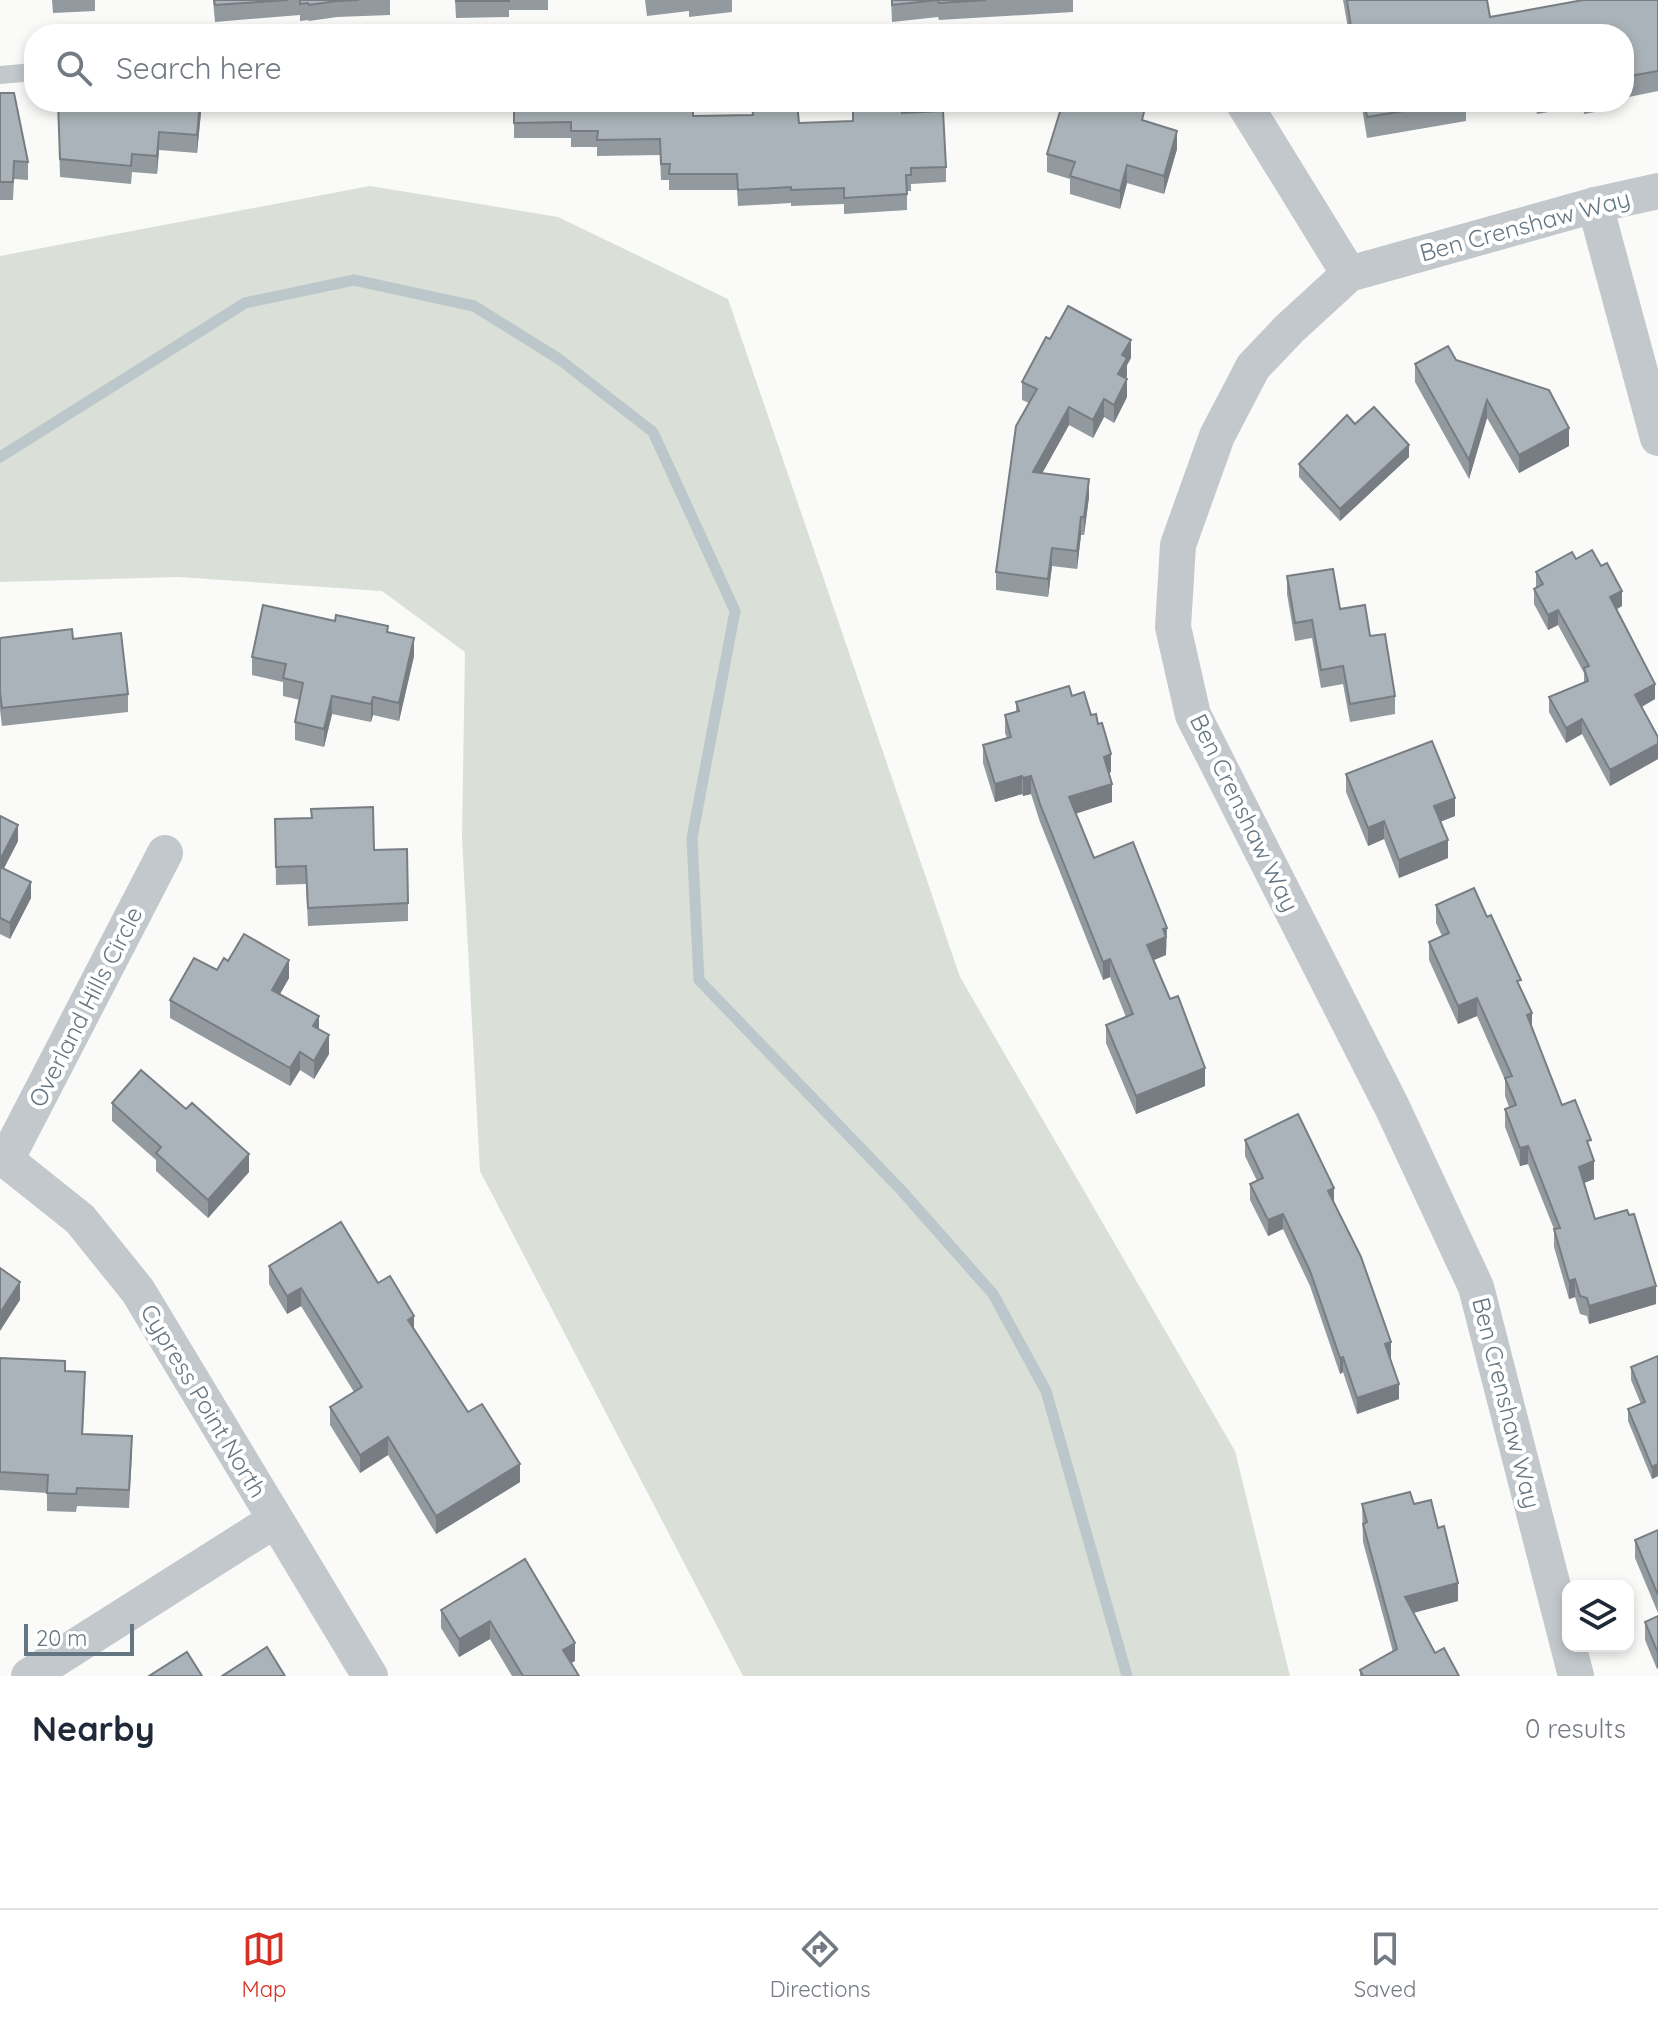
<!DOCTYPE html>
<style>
:root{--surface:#fff;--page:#f2f2f3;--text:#1f2937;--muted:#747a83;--line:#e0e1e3;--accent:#d93025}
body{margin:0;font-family:Quicksand,sans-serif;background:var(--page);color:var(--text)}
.controls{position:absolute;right:24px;bottom:24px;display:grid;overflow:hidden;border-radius:16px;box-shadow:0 4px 12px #0003}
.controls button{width:72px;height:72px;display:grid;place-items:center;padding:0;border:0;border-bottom:2px solid var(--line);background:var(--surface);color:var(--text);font:40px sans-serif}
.scale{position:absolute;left:24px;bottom:20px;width:110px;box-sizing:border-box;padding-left:8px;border:4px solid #657683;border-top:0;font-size:22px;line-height:28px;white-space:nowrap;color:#657683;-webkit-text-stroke:6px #fff;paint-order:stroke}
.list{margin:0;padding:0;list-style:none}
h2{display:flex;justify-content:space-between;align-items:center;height:104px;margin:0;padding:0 32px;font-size:34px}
h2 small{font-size:26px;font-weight:400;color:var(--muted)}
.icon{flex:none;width:44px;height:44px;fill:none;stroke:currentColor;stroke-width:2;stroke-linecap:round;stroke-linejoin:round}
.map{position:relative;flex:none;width:1658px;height:1676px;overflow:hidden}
.search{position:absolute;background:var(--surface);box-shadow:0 4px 12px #0003;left:24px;right:24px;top:24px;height:88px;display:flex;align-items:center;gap:20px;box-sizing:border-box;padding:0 28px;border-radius:32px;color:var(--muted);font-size:30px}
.sheet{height:232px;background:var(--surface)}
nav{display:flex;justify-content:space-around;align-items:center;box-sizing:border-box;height:112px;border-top:2px solid var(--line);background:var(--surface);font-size:22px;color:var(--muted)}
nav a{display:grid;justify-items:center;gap:4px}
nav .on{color:var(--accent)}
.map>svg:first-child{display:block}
.green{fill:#dadfd7}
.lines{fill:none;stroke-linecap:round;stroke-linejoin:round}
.stream{stroke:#bbc7cb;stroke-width:11}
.service{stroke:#c3c8cc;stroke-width:18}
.minor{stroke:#c3c8cc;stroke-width:36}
.wall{fill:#929a9f}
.shaded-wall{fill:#777d82}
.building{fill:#aab3b9;stroke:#777d82;stroke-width:2}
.labels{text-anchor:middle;stroke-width:8;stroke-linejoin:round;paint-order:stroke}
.street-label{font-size:24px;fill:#657683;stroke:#fff}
</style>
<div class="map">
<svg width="1658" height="1676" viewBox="0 0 1658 1676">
<rect width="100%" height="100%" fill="#fafaf8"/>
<polygon class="green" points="370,186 558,217 728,299 960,977 1235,1451 1290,1676 743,1676 480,1171 462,837 465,652 382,591 178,577 0,582 0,256"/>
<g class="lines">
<polyline class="stream" points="0,457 245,303 354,280 474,306 559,359 653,432 735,611 692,838 699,980 902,1191 993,1294 1046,1391 1127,1676"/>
<polyline class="service" points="0,75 34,72"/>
<g class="minor">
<polyline points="1243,102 1349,274"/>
<polyline points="1595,205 1658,438"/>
<polyline points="0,1158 6,1160 80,1219 138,1291 370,1676"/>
<polyline points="6,1160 165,853"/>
<polyline points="29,1676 275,1520"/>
<polyline points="1576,1676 1476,1287 1392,1107 1193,715 1173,627 1178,545 1217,436 1253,367 1289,329 1349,274 1595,205 1658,191"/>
</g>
</g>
<g class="wall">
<polygon points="52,0 95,0 95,11 53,13"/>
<polygon points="213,0 390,0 390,15 337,17 309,21 308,20 300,21 300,15 215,22"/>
<polygon points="455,0 548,0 548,10 509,10 509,17 456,18"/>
<polygon points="645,0 732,0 732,12 689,17 689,11 647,16"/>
<polygon points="891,0 1073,0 1073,12 939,20 938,17 892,22"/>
<polygon points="1343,0 1487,0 1490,17 1658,0 1658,91 1624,98 1624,34 1349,34"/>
<polygon points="0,93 28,162 28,180 14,179 13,200 0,200"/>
<polygon points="58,102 202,102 197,153 159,150 157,174 132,172 131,184 60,177"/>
<polygon points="514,102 651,108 681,111 693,116 752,115 752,105 799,123 853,121 902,113 946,167 946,182 911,184 911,191 907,191 907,210 844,214 844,204 791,206 791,203 738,206 737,190 669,190 669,180 661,180 660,155 597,156 597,147 571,147 571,138 514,138"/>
<polygon points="1361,102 1466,102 1466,121 1367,138"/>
<polygon points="1534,102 1617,102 1617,108 1584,114 1583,106 1537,114"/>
<polygon points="1145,121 1177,149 1164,194 1127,183 1120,209 1070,194 1070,179 1047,172 1047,154"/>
<polygon points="1131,358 1127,365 1127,376 1126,378 1127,397 1114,423 1104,417 1093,438 1069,425 1042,473 1089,497 1084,535 1081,535 1077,569 1052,566 1048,597 996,590 996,572 1029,403 1022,400 1022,382"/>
<polygon points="1456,360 1569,446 1519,473 1487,418 1469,479 1415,382 1415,364"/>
<polygon points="1355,424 1409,457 1340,521 1299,477 1299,464"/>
<polygon points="1576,559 1622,606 1617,609 1655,699 1642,707 1658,737 1658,759 1610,786 1582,734 1566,743 1549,712 1549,697 1584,683 1584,673 1558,625 1548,630 1534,604 1534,589 1536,587 1536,572"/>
<polygon points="1287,576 1340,609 1370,636 1395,696 1395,714 1350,722 1343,684 1321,688 1312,638 1295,641 1287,594"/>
<polygon points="388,632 414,656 399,721 373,715 371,722 332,714 324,747 295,740 295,722 300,700 283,696 283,682 252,675 252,657"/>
<polygon points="0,638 73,639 128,694 128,712 2,726 0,710"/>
<polygon points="1072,696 1091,715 1111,772 1109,773 1112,802 1075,813 1094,858 1167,946 1166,946 1166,955 1153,960 1205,1086 1136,1114 1106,1043 1106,1025 1126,1017 1110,977 1103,980 1040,822 1031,794 1023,796 1022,794 995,802 983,763 983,745 1007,738 1005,733 1005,715 1016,712 1016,702"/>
<polygon points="1346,774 1455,816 1440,822 1448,858 1399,878 1384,839 1368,846 1346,792"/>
<polygon points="0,816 18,841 4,868 31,898 10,939 0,934"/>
<polygon points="275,819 374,850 408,903 408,921 308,926 306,884 276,885"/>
<polygon points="1436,905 1521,989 1532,1027 1562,1105 1591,1152 1594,1179 1584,1183 1595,1219 1656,1304 1589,1324 1587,1316 1580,1314 1575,1297 1569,1299 1554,1247 1554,1229 1528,1164 1520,1166 1505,1127 1505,1109 1509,1107 1505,1096 1505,1080 1477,1016 1458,1024 1429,960 1429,942 1442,936 1436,923"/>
<polygon points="228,961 289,978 280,994 319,1030 329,1054 314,1079 300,1070 290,1086 170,1018 170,1000 217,970"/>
<polygon points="112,1103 249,1172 208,1218 156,1171 156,1160 112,1121"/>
<polygon points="1245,1140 1334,1203 1391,1358 1390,1358 1399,1399 1357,1414 1343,1372 1340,1374 1310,1286 1283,1229 1268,1236 1250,1200 1250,1184 1257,1181 1245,1156"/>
<polygon points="269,1266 378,1283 414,1329 468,1412 520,1482 436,1534 388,1455 360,1473 330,1425 330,1407 354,1392 301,1306 287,1314 269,1284"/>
<polygon points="1658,1356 1658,1476 1652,1479 1628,1421 1628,1409 1641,1404 1631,1380 1631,1367"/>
<polygon points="0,1358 65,1371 85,1390 83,1434 132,1454 129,1508 77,1506 76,1512 47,1511 47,1493 0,1490"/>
<polygon points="1362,1504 1414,1504 1458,1601 1413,1613 1435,1653 1459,1676 1360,1676 1360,1670 1393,1652 1363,1542"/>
<polygon points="1658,1530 1658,1613 1635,1558 1635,1540"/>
<polygon points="525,1559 575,1661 571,1663 579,1676 512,1676 490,1639 459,1657 441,1628 441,1610"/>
<polygon points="1658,1616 1657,1669 1645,1640 1645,1622"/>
</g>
<g class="shaded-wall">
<polygon points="200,102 202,102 197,153 197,135"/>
<polygon points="1177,131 1177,149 1164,194 1164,176"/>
<polygon points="159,132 159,150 157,174 157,156"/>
<polygon points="1127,165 1127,183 1120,209 1120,191"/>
<polygon points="1131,340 1131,358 1127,365 1127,376 1118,392 1118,374 1122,355"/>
<polygon points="1127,379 1127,397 1114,423 1114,405"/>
<polygon points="1104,399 1104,417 1093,438 1093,420"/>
<polygon points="1487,400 1487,418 1469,479 1469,460"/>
<polygon points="1069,407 1069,425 1033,490 1033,472"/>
<polygon points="1569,428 1569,446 1519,473 1519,455"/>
<polygon points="1409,445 1409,457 1340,521 1340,509"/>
<polygon points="1089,479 1089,497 1084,535 1084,517"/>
<polygon points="1081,517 1081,535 1077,569 1077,551"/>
<polygon points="1052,548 1052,566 1048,597 1048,579"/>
<polygon points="1622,591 1622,606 1610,613 1610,597"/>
<polygon points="1558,610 1558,625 1548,630 1548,615"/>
<polygon points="414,638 414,656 399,721 399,703"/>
<polygon points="1655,684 1655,699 1635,710 1635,695"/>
<polygon points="332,696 332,714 324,747 324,729"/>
<polygon points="373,697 373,715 371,722 371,704"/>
<polygon points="1582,719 1582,734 1566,743 1566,728"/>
<polygon points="1658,744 1658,759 1610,786 1610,770"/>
<polygon points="1111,754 1111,772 1104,775 1104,757"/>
<polygon points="1022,776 1022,794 995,802 995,784"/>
<polygon points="1031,776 1031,794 1023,796 1023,778"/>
<polygon points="1112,784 1112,802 1069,816 1069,797"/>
<polygon points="1455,798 1455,816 1434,824 1434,806"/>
<polygon points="1384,821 1384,839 1368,846 1368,828"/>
<polygon points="18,825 18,841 0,876 0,860"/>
<polygon points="1448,840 1448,858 1399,878 1399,860"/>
<polygon points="31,882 31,898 10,939 10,923"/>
<polygon points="1167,928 1166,955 1147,963 1147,945 1163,929"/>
<polygon points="1110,959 1110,977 1103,980 1103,962"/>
<polygon points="289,960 289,978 272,1008 272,990"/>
<polygon points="1477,998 1477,1016 1458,1024 1458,1006"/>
<polygon points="1532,1013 1532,1031 1527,1015"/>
<polygon points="319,1016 319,1034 313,1026"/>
<polygon points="329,1035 329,1054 314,1079 314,1061"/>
<polygon points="300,1052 300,1070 290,1086 290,1068"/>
<polygon points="1205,1068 1205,1086 1136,1114 1136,1096"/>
<polygon points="1528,1146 1528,1164 1520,1166 1520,1148"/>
<polygon points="249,1154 249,1172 208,1218 208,1200"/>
<polygon points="1594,1161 1594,1179 1579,1185 1579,1167"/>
<polygon points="1334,1188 1334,1203 1328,1191"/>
<polygon points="1283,1214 1283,1229 1268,1236 1268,1220"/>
<polygon points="1575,1279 1575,1297 1569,1299 1569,1281"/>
<polygon points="20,1282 20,1300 0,1331 0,1313"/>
<polygon points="1656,1286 1656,1304 1589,1324 1589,1306"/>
<polygon points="301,1288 301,1306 287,1314 287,1296"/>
<polygon points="414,1316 414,1334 408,1320"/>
<polygon points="1391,1342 1391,1358 1385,1360 1385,1344"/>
<polygon points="1343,1357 1343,1372 1340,1374 1340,1358"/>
<polygon points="1399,1384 1399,1399 1357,1414 1357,1398"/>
<polygon points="388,1437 388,1455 360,1473 360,1455"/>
<polygon points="520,1464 520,1482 436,1534 436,1516"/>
<polygon points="1658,1464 1658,1476 1652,1479 1652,1467"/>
<polygon points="1458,1583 1458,1601 1405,1615 1405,1597"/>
<polygon points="490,1621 490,1639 459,1657 459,1639"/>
<polygon points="575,1643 575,1661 563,1668 563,1650"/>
<polygon points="1658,1650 1658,1668 1657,1669 1657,1651"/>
</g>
<g class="building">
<polygon points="214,0 288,0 215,5"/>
<polygon points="300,0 359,0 337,1 309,5 308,3 300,4"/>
<rect x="456" y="0" width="53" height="1"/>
<polygon points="892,0 986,0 939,3 938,0 892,5"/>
<polygon points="1347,0 1487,0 1490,17 1583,0 1658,0 1658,71 1624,77 1624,34 1352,34"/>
<polygon points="0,93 14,93 28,162 14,161 13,182 0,182"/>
<polygon points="58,102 200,102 197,135 159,132 157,156 132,154 131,166 60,159"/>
<polygon points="514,102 651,102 651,108 681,107 681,111 693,111 693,116 753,115 752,105 797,102 799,123 853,121 853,111 856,111 856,104 901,102 902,113 943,111 946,167 911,168 911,175 906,175 907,194 844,198 844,188 791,190 791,187 738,190 737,174 669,174 670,164 661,164 660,139 597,140 598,131 571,131 571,122 514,123"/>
<polygon points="1063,102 1088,102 1108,108 1110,102 1126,102 1145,108 1142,120 1177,131 1164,176 1127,165 1120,191 1070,176 1075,162 1047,154"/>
<polygon points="1364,102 1458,102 1367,117"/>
<polygon points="1068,306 1131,340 1122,355 1127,358 1118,374 1127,379 1114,405 1104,399 1093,420 1069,407 1033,472 1089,479 1084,517 1081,517 1077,551 1052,548 1048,579 996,572 1016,426 1037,389 1022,382 1046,337 1050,339"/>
<polygon points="1448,346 1456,360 1549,390 1569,428 1519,455 1487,400 1469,460 1415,364"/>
<polygon points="1374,407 1409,445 1340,509 1299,464 1347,415 1355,424"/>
<polygon points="1592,550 1601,566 1607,563 1622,591 1610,597 1655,684 1635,695 1658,737 1658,744 1610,770 1582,719 1566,728 1549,697 1588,681 1584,668 1589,666 1558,610 1548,615 1534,589 1543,584 1536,572 1572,552 1576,559"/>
<polygon points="1333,569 1340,609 1365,605 1370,636 1385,634 1395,696 1350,704 1343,666 1321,670 1312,620 1295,623 1287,576"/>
<polygon points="263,605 335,621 336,615 388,626 387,632 414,638 399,703 373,697 371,704 332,696 324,729 295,722 303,683 283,678 286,664 252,657"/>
<polygon points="72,629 73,639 121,633 128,694 2,708 0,692 0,638"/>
<polygon points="1069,686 1072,696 1084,692 1091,715 1096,714 1098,724 1102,723 1111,754 1104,757 1112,784 1069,797 1094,858 1133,842 1167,928 1163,929 1166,937 1147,945 1170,999 1178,996 1205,1068 1136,1096 1106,1025 1133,1014 1110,959 1103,962 1040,804 1031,776 1023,778 1022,776 995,784 983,745 1011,737 1005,715 1019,711 1016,702"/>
<polygon points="1432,741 1455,798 1434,806 1448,840 1399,860 1384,821 1368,828 1346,774"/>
<polygon points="373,807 374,850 407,849 408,903 308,908 306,866 276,867 275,819 312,818 311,809"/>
<polygon points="0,816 18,825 0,860"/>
<polygon points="0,867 31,882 10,923 0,918"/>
<polygon points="1474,888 1487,917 1491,915 1521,980 1517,981 1532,1013 1527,1015 1562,1105 1575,1100 1591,1140 1587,1141 1594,1161 1579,1167 1595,1219 1627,1210 1629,1215 1634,1214 1656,1286 1589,1306 1587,1298 1580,1296 1575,1279 1569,1281 1554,1229 1560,1228 1528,1146 1520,1148 1505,1109 1516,1105 1505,1078 1512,1076 1477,998 1458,1006 1429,942 1449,933 1436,905"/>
<polygon points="244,934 289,960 272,990 319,1016 313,1026 329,1035 314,1061 300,1052 290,1068 170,1000 194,958 217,970 224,958 228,961"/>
<polygon points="141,1070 186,1109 192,1103 249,1154 208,1200 156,1153 161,1147 112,1103"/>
<polygon points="1298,1114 1334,1188 1328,1191 1361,1257 1391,1342 1385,1344 1399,1384 1357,1398 1343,1357 1340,1358 1310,1271 1283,1214 1268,1220 1250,1184 1263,1178 1245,1140"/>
<polygon points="341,1222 378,1283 390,1276 414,1316 408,1320 468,1412 482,1404 520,1464 436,1516 388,1437 360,1455 330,1407 362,1387 301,1288 287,1296 269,1266"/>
<polygon points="0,1268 20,1282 0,1313"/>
<polygon points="1658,1356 1658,1464 1652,1467 1628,1409 1645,1402 1631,1367"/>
<polygon points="0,1358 65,1361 65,1371 85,1372 82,1434 132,1436 129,1490 77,1488 76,1494 47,1493 48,1475 0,1472"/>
<polygon points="1410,1492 1414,1504 1431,1500 1438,1528 1444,1526 1458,1583 1405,1597 1435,1653 1444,1648 1459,1676 1363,1676 1360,1670 1397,1649 1363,1524 1367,1522 1362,1504"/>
<polygon points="1658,1530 1658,1595 1635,1540"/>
<polygon points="525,1559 575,1643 563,1650 579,1676 523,1676 490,1621 459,1639 441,1610"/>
<polygon points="1658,1616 1658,1650 1657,1651 1645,1622"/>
<polygon points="267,1647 285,1676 222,1676"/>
<polygon points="187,1652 202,1676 149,1676"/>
</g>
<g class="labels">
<g class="street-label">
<text transform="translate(1525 226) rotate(-15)" y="8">Ben Crenshaw Way</text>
<text transform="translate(1244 813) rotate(64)" y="8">Ben Crenshaw Way</text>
<text transform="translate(86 1007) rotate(-63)" y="8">Overland Hills Circle</text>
<text transform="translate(203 1401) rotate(59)" y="8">Cypress Point North</text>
<text transform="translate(1506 1403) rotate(76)" y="8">Ben Crenshaw Way</text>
</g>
</g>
</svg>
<div class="controls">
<button><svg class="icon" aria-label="layers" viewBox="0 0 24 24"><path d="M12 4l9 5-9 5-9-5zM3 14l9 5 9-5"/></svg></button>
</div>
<div class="scale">20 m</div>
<div class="search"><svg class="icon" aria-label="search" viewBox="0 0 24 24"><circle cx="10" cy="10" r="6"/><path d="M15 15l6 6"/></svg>Search here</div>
</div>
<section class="sheet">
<h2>Nearby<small>0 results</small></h2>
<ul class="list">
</ul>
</section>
<nav>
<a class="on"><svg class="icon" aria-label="map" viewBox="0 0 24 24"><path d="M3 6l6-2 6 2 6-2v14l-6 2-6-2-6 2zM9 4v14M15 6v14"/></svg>Map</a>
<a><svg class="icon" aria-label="directions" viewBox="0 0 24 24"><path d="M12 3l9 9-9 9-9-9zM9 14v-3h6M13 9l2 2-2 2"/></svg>Directions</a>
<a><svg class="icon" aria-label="saved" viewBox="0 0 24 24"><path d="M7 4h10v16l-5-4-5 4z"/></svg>Saved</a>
</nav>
